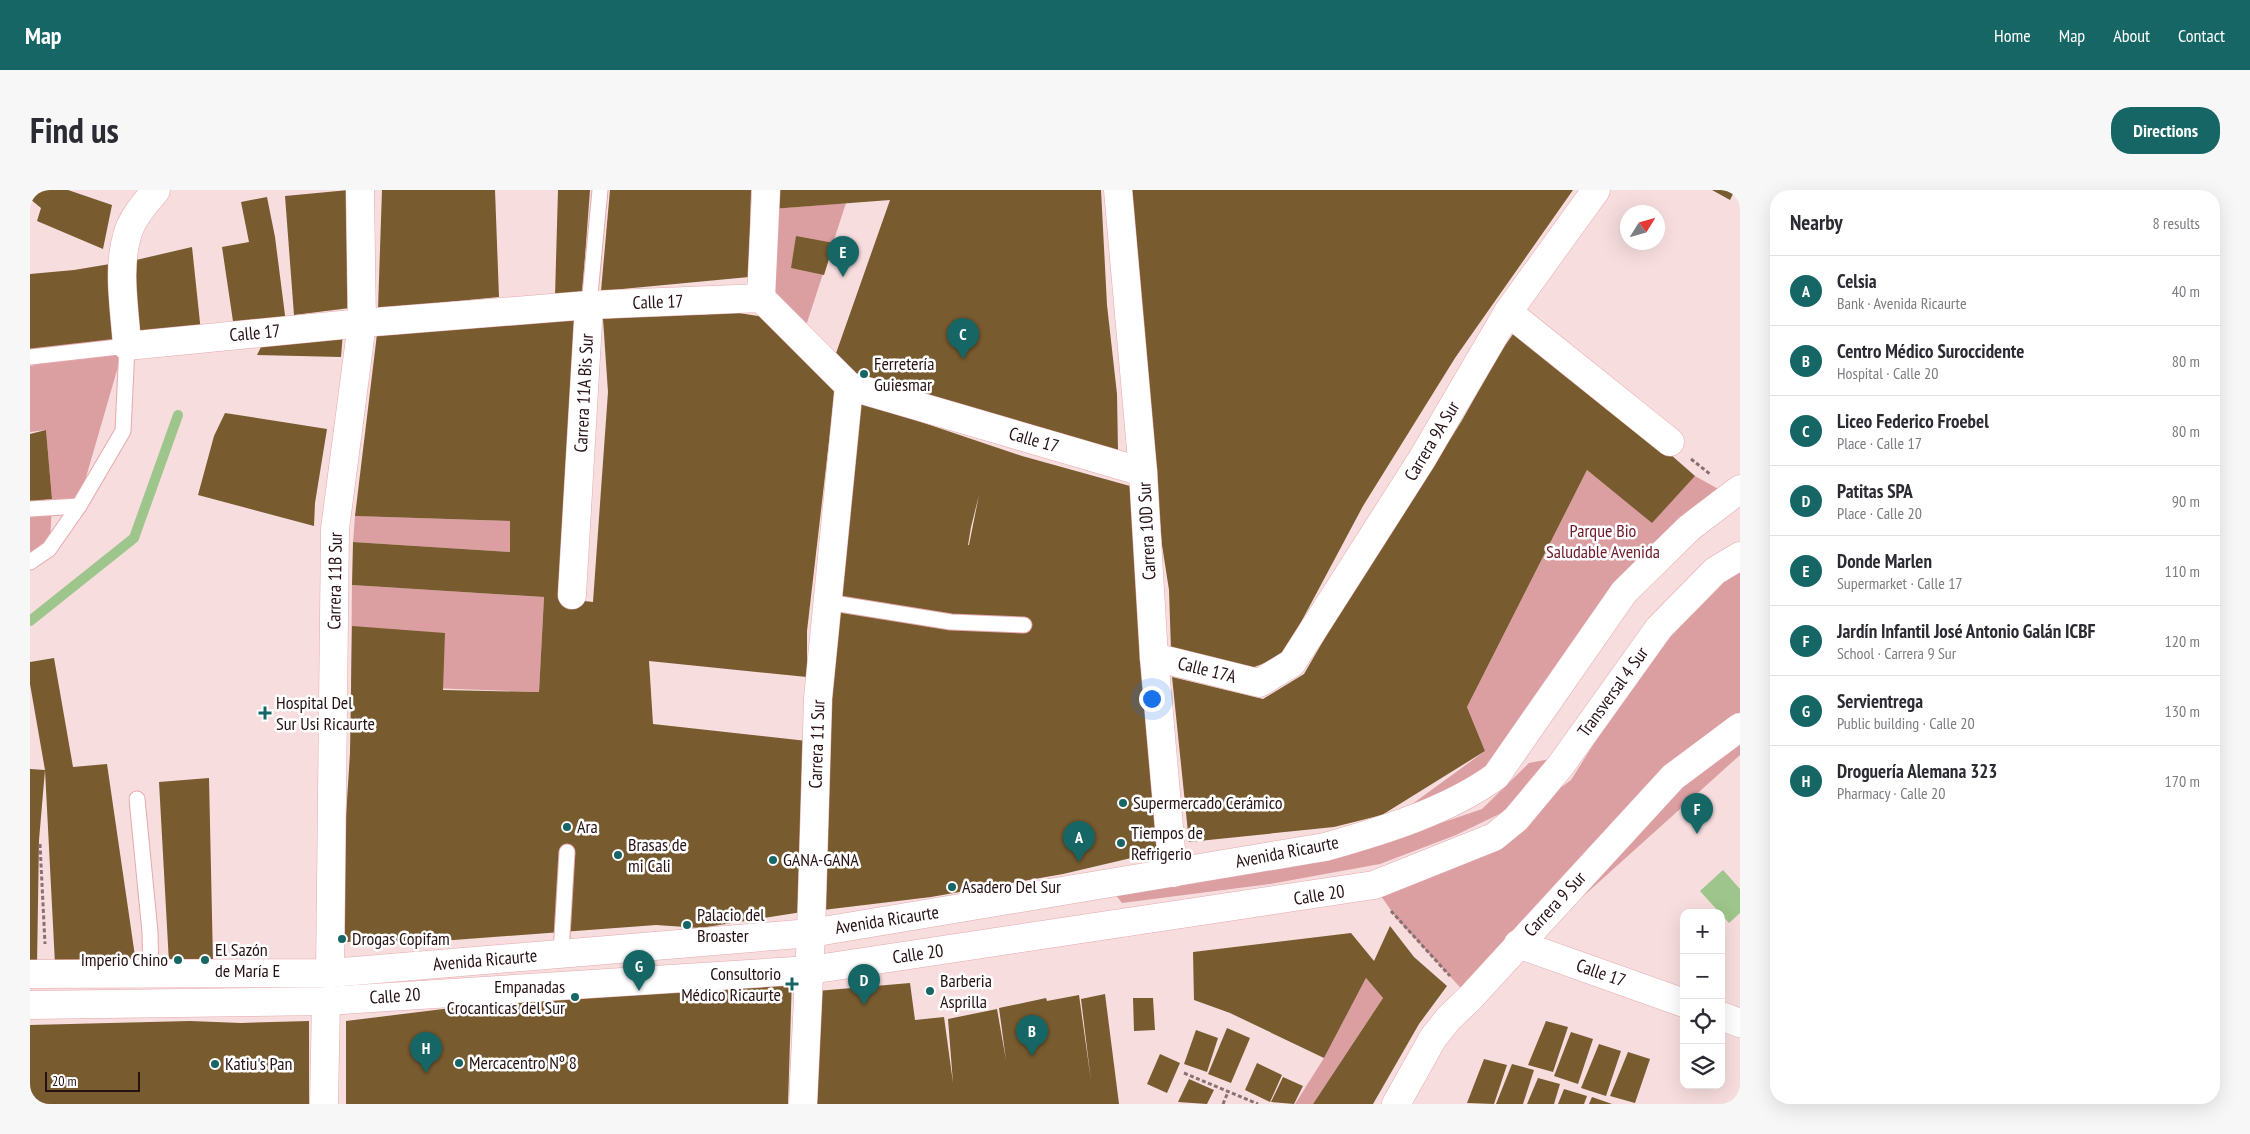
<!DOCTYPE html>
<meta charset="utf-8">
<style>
:root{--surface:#fff;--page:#f7f7f7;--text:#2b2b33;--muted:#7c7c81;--line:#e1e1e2;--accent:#176666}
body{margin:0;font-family:"PT Sans Narrow",sans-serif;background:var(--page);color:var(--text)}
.controls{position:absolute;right:15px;bottom:15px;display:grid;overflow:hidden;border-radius:10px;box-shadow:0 5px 20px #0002}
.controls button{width:45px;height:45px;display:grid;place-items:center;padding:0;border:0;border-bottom:1px solid var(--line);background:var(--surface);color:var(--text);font:25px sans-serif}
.compass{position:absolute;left:1590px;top:15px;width:45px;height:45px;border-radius:50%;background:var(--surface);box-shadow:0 5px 20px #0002;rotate:53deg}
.scale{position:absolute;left:15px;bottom:12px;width:95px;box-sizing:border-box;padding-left:5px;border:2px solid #271113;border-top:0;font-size:14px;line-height:18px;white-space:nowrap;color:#271113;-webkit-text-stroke:4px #fff;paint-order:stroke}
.you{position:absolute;left:1121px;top:508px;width:18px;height:18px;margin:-12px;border:4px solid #fff;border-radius:50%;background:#1a73e8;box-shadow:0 0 0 8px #1a73e833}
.badge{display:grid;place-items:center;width:32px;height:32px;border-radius:50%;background:var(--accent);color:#fff;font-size:16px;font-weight:700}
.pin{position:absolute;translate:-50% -41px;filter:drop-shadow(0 1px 2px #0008)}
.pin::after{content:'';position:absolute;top:26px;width:18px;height:15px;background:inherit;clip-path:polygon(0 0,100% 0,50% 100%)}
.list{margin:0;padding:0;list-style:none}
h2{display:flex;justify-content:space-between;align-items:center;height:65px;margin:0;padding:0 20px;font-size:21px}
h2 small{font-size:16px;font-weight:400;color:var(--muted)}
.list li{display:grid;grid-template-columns:32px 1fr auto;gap:15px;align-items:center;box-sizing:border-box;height:70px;padding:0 20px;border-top:1px solid var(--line)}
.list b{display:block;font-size:19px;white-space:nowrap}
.list p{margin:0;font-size:16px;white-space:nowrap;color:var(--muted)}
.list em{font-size:16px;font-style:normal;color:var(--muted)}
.icon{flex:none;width:28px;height:28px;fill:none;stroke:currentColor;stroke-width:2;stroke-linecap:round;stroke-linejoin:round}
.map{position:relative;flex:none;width:1710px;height:914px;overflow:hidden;border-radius:20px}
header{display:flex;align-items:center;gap:30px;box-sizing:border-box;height:70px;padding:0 25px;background:var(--accent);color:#fff}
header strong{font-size:24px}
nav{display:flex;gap:28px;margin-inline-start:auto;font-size:18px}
.intro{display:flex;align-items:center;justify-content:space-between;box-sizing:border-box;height:120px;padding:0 30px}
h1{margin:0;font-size:35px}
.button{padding:12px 22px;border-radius:20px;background:var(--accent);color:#fff;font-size:18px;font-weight:700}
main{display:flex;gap:30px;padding:0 30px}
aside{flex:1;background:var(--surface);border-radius:20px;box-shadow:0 5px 20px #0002}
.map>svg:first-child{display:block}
.green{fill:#db9fa2}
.water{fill:#9ec58b}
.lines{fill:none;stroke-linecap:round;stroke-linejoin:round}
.stream{stroke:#9ec58b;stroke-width:10}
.building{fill:#785b2f;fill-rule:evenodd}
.service-casing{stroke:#e6a9ac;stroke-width:17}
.minor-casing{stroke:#e6a9ac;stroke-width:29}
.primary-casing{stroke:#e6a9ac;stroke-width:29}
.path{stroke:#897173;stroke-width:3;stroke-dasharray:4 2.5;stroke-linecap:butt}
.service{stroke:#fff;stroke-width:15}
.minor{stroke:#fff;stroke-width:28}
.primary{stroke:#fff;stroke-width:28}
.poi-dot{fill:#176666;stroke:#fff;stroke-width:2}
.labels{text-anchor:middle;stroke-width:5;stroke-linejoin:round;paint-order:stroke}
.street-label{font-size:18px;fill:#271113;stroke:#fff}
.poi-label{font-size:18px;fill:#271113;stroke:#fff;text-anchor:start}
.park-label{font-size:18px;fill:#6e1828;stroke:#fff}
</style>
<header>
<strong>Map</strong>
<nav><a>Home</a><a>Map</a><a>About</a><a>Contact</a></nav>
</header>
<div class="intro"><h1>Find us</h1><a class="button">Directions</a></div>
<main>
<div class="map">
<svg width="1710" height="914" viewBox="0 0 1710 914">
<rect width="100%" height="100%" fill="#f7ddde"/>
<g class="green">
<polygon points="816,13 775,139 741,103 742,19"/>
<polygon points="94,156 48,315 22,310 20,356 0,364 0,312 22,309 16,240 0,242 0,176"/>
<polygon points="1557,280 1622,332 1665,286 1692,301 1442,601 1341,644 1455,561 1437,517"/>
<polygon points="325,326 480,331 480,362 323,352"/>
<polygon points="1710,366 1710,565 1440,808 1367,729 1349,703 1464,647 1541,590 1604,490 1685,381"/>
<polygon points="322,395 514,407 509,502 321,495"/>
<polygon points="1546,564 1488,615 1426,645 1350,674 1240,694 1092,713 1079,696 1315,666 1452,619 1499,573"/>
<polygon points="1336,788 1353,808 1283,914 1265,914 1294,868"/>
</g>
<polygon class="water" points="1693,680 1710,699 1710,723 1699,733 1670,701"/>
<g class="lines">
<polyline class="stream" points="0,431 104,348 148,225"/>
</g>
<g class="building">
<polygon points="0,0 38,0 82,15 73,59 7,31 11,18 0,9"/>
<polygon points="319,0 320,118 264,125 255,6"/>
<polygon points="352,0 465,0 469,107 348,119"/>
<polygon points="528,0 560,0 552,107 525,106"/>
<polygon points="580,0 721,0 719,87 571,101"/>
<polygon points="743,0 1071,0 1077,115 1087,204 1088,261 824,186 804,169 860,10 742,19"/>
<polygon points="1100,0 1543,0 1425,168 1333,316 1253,466 1219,479 1141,460 1139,400 1132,355"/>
<polygon points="1682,0 1705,0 1700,10"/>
<polygon points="237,7 245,47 256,133 204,138 192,57 219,52 211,12"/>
<polygon points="766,46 804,53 794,85 761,78"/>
<polygon points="162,57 171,142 104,149 106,70"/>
<polygon points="86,73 89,150 0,163 0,84 44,80"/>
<polygon points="703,122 734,127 805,200 777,441 777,487 619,471 623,534 777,551 772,722 670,738 626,735 410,751 308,752 320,563 322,436 415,443 413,500 509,502 514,407 322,395 323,352 480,362 480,331 325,326 347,144 550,128 537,409 563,412 578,202 573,129 645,123 669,125"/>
<polygon points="1491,133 1665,286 1622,333 1557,280 1437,517 1455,561 1352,625 1304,637 1159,652 1142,487 1233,509 1274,484 1307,427 1431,232 1471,161"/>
<polygon points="313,142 311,167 227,165 236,147"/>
<path d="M829,211l163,55 108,30 31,365 -98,23 -132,23 -108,13 5,-203 6,-29 6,-68 113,8 -112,-21zM949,305l-10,50h-1l3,-18z"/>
<polygon points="195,223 297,239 285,313 284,336 168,305 184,246"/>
<polygon points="16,240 22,309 0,312 0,244"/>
<polygon points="24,468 43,577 77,574 106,773 25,774 15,580 9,650 7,775 0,775 0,579 15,580 0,494 0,472"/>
<polygon points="179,588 183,772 139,773 129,592"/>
<polygon points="1360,736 1384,767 1417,796 1389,834 1343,914 1283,914 1353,808 1336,788 1294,868 1200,823 1164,810 1163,762 1321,743 1344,771"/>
<polygon points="762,788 758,914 316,914 316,831 536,804"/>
<polygon points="880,793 885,830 914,827 923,893 918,829 967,819 976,870 969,818 1016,808 1017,811 1049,805 1061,891 1051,809 1075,804 1089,914 785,914 787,801"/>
<polygon points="1103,808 1123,808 1125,840 1104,841"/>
<polygon points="160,831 211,833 279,831 279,914 211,914 211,876 211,914 0,914 0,835"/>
<polygon points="1516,831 1538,837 1523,882 1498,875"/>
<polygon points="1197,838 1220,848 1201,893 1178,884"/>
<polygon points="1166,840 1188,848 1177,882 1154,874"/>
<polygon points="1541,842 1563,849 1548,894 1524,886"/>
<polygon points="1569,854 1591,861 1576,906 1551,898"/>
<polygon points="1598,862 1620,869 1605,913 1580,906"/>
<polygon points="1130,864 1150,873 1137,903 1117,894"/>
<polygon points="1454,869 1477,875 1464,914 1437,913"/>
<polygon points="1227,873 1252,885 1240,912 1215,900"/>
<polygon points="1482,874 1504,880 1493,914 1466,914"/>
<polygon points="1253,887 1273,896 1264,914 1241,912"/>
<polygon points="1508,888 1530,894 1524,914 1497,914"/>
<polygon points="1159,889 1184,900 1177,914 1148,912"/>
<polygon points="1534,899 1557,906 1554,914 1528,914"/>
<polygon points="1562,907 1582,914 1559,914"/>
</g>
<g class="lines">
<g class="service-casing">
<g id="service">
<polyline points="559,115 570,0"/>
<polyline points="0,167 97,156 93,241 49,316 19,359 0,372"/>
<polyline points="0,319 49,316"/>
<polyline points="797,412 921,432 994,435"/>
<polyline points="107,609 120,742 121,783"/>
<polyline points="531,763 537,662"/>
</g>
</g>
<g class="minor-casing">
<g id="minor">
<path d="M126,0c-11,14 -25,29 -29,46 -10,34 -2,75 0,110l235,-23 227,-18 172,-7 88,88 294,86"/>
<polyline points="1088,0 1113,282 1124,467 1143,683"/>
<polyline points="731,108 736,0"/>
<polyline points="1478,122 1640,252"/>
<polyline points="542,405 559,115"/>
<polyline points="1124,467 1229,493 1262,473 1392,269 1478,122 1566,0"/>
<polyline points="1488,754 1654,813"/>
<polyline points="300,783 305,339 332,133 330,0"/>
<polyline points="1691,826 1710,833"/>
<polyline points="294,914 296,811"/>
<polyline points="773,914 781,743 788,508 819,196"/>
<polyline points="1366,914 1403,848 1419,828 1440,808 1643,587 1710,537"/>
</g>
</g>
<g class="primary-casing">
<g id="primary">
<path d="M0,784l300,-1 481,-40 514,-86c57,-16 123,-36 171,-71l128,-184 65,-64 51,-39"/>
<polyline points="0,815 296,811 780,780 1344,695 1464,647 1486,629 1531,575 1629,438 1685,381 1710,366"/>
</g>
</g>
<g class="path">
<polyline points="1661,269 1680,284"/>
<polyline points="10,654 15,754"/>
<polyline points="1361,721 1420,786"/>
<polyline points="1154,883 1228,914"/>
<polyline points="1193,914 1198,902"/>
</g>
<use href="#service" class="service"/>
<use href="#minor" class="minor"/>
<use href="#primary" class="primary"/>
</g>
<g class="poi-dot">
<circle cx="834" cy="184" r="5"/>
<path d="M232.5 515.5h5v5h5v5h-5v5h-5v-5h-5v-5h5z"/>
<circle cx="1093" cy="613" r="5"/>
<circle cx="537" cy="637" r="5"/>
<circle cx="1091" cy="653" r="5"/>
<circle cx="588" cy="665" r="5"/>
<circle cx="743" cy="670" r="5"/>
<circle cx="922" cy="697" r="5"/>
<circle cx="657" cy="735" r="5"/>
<circle cx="312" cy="749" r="5"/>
<circle cx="148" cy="770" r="5"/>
<circle cx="175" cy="770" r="5"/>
<path d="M759.5 786.5h5v5h5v5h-5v5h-5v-5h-5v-5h5z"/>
<circle cx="900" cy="801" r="5"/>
<circle cx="545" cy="807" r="5"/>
<circle cx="429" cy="873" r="5"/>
<circle cx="185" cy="874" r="5"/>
</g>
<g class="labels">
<g class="street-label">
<text transform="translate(628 112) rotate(-2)" y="6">Calle 17</text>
<text transform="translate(225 143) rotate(-5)" y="6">Calle 17</text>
<text transform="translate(554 203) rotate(-87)" y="6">Carrera 11A Bis Sur</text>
<text transform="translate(1004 250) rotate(16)" y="6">Calle 17</text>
<text transform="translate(1402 251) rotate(-59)" y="6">Carrera 9A Sur</text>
<text transform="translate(1117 341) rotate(-93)" y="6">Carrera 10D Sur</text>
<text transform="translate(305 391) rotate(-89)" y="6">Carrera 11B Sur</text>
<text transform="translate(1177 480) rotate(14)" y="6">Calle 17A</text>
<text transform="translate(1583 502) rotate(-54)" y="6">Transversal 4 Sur</text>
<text transform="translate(787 554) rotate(-88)" y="6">Carrera 11 Sur</text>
<text transform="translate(1257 662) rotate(-11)" y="6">Avenida Ricaurte</text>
<text transform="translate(1289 705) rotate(-9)" y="6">Calle 20</text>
<text transform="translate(1525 714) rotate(-47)" y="6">Carrera 9 Sur</text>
<text transform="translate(857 730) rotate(-9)" y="6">Avenida Ricaurte</text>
<text transform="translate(888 764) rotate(-8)" y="6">Calle 20</text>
<text transform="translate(455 770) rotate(-5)" y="6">Avenida Ricaurte</text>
<text transform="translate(1571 783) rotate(19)" y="6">Calle 17</text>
<text transform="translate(365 806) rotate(-4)" y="6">Calle 20</text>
</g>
<g class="poi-label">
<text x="844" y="180">Ferretería<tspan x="844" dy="21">Guiesmar</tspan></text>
<text x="246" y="519">Hospital Del<tspan x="246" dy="21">Sur Usi Ricaurte</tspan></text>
<text x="1103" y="619">Supermercado Cerámico</text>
<text x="547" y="643">Ara</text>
<text x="1101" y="649">Tiempos de<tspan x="1101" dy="21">Refrigerio</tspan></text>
<text x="598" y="661">Brasas de<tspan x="598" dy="21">mi Cali</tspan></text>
<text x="753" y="676">GANA-GANA</text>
<text x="932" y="703">Asadero Del Sur</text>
<text x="667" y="731">Palacio del<tspan x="667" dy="21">Broaster</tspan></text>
<text x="322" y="755">Drogas Copifam</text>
<text x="185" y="766">El Sazón<tspan x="185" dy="21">de María E</tspan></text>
<text x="138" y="776" text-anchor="end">Imperio Chino</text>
<text x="751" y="790" text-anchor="end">Consultorio<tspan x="751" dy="21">Médico Ricaurte</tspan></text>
<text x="910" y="797">Barberia<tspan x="910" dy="21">Asprilla</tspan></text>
<text x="535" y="803" text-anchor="end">Empanadas<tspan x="535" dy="21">Crocanticas del Sur</tspan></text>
<text x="439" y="879">Mercacentro Nº 8</text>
<text x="195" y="880">Katiu's Pan</text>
</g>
<g class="park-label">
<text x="1573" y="347">Parque Bio<tspan x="1573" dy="21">Saludable Avenida</tspan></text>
</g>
</g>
</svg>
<div class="controls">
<button>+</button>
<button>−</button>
<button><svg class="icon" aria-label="locate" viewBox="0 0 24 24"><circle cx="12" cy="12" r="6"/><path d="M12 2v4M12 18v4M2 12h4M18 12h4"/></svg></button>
<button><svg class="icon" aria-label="layers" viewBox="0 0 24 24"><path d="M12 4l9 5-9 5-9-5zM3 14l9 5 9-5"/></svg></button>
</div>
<svg class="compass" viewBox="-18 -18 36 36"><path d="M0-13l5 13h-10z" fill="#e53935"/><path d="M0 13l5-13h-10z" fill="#7c7c81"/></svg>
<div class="scale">20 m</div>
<div class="you"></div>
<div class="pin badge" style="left:1049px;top:672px">A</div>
<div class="pin badge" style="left:1002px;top:866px">B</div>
<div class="pin badge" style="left:933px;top:169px">C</div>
<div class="pin badge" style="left:834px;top:815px">D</div>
<div class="pin badge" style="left:813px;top:87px">E</div>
<div class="pin badge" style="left:1667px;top:644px">F</div>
<div class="pin badge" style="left:609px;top:801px">G</div>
<div class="pin badge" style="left:396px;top:883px">H</div>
</div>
<aside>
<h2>Nearby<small>8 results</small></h2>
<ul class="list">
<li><span class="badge">A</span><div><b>Celsia</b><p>Bank · Avenida Ricaurte</p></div><em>40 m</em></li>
<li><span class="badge">B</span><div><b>Centro Médico Suroccidente</b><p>Hospital · Calle 20</p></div><em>80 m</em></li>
<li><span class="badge">C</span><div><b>Liceo Federico Froebel</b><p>Place · Calle 17</p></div><em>80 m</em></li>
<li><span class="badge">D</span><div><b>Patitas SPA</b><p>Place · Calle 20</p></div><em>90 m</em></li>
<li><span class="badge">E</span><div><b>Donde Marlen</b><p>Supermarket · Calle 17</p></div><em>110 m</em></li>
<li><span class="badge">F</span><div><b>Jardín Infantil José Antonio Galán ICBF</b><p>School · Carrera 9 Sur</p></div><em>120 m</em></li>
<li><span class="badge">G</span><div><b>Servientrega</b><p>Public building · Calle 20</p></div><em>130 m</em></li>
<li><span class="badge">H</span><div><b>Droguería Alemana 323</b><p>Pharmacy · Calle 20</p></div><em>170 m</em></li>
</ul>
</aside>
</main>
